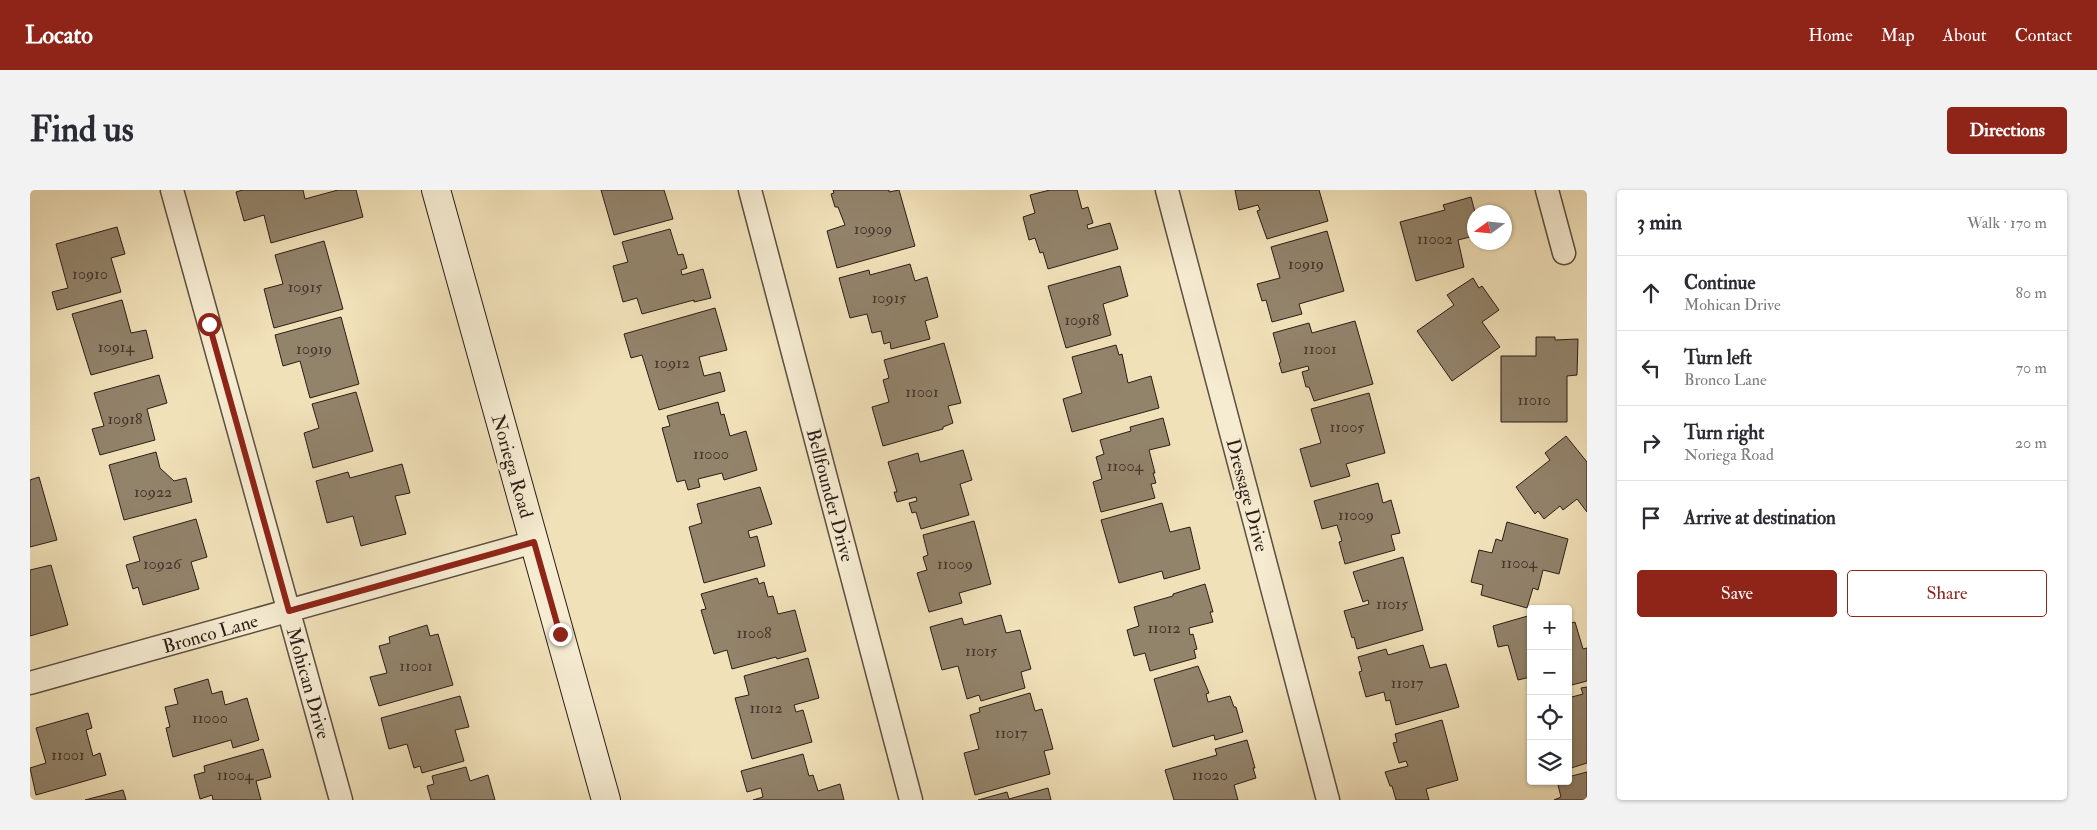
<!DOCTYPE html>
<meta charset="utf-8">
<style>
:root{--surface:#fff;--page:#f2f2f3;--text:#2b2b33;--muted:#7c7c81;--line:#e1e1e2;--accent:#8f2418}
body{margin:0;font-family:"IM FELL Double Pica",serif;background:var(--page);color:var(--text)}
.controls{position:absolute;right:15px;bottom:15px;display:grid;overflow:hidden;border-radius:5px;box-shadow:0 1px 4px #0004}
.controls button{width:45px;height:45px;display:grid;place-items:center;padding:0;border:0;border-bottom:1px solid var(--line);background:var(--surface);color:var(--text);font:25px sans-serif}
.compass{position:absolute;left:1437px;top:15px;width:45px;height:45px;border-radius:50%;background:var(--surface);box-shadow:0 1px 4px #0004;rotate:255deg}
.stop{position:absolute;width:15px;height:15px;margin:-11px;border:4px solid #8f2418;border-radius:50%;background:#fff}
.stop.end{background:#8f2418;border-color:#fff;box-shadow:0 1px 5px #0008}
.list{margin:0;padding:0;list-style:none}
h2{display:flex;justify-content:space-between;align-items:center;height:65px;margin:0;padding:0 20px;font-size:21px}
h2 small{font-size:16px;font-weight:400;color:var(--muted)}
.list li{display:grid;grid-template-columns:32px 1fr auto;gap:15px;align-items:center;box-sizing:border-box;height:75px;padding:0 20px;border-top:1px solid var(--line)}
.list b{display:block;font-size:19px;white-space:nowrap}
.list p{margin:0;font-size:16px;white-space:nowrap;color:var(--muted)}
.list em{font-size:16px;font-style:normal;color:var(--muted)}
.actions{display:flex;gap:10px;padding:15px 20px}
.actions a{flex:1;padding:11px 0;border:1px solid var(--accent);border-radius:5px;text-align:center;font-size:18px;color:var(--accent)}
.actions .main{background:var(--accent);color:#fff}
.icon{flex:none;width:28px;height:28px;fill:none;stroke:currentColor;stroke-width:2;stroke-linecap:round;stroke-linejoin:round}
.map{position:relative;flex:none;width:1557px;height:610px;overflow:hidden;border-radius:5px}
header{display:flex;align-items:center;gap:30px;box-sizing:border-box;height:70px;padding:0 25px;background:var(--accent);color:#fff}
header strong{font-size:24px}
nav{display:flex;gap:28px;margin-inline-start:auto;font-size:18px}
.intro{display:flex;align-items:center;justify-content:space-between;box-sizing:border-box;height:120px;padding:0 30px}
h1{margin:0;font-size:35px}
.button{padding:12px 22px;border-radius:5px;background:var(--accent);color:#fff;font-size:18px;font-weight:700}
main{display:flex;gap:30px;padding:0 30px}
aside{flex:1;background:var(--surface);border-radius:5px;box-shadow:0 1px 4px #0004}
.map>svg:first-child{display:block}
.building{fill:#92836b;stroke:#2b1d17}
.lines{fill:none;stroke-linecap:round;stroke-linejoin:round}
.street-casing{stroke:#5c4e40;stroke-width:25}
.secondary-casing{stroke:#2b1d17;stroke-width:30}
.street{stroke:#f6ecd2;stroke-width:22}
.secondary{stroke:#f6ecd2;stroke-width:28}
.route{stroke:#8f2418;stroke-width:6}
.labels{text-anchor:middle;stroke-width:5;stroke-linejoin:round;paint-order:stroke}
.number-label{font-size:16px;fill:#45362c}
.street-label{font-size:19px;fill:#2b1d17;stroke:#f6ecd2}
</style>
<header>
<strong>Locato</strong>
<nav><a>Home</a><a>Map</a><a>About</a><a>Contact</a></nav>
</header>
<div class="intro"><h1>Find us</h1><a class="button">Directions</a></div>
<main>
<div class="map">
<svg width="1557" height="610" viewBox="0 0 1557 610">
<rect width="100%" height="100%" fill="#f1e1b9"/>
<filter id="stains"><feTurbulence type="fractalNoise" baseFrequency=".004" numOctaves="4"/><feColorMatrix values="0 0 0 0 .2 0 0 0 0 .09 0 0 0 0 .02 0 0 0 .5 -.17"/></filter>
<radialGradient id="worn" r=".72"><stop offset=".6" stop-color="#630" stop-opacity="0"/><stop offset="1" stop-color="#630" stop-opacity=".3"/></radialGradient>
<g class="building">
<polygon points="213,0 273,0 275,9 308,0 326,0 333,27 241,53 234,25 214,31 206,2"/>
<polygon points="571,0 634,0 643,29 584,45"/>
<polygon points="803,0 859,0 859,2 869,0 885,56 807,78 797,41 815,35 808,17 805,17 801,4 804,3"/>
<polygon points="1020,0 1047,0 1052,19 1058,17 1063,33 1057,35 1058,39 1080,33 1088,59 1018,79 1013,62 1010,63 1005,48 999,50 993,27 1005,23 1000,5"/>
<polygon points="1205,0 1289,0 1298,31 1237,49 1227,21 1230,20 1228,15 1209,20"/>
<polygon points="1441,7 1445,22 1444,46 1428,50 1434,77 1386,91 1370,32 1415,20 1413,15"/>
<polygon points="87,37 95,64 81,68 91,102 27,120 22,102 38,98 26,54"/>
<polygon points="640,39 648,65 653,64 657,78 651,80 652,85 673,79 681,108 664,112 664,110 612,124 607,108 593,112 583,76 598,72 592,52"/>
<polygon points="1297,41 1314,101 1269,114 1272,124 1242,132 1236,110 1232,111 1227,94 1250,88 1241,57"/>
<polygon points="294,51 313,119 244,138 234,99 253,94 245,65"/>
<polygon points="880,74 885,91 897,87 908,127 895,131 900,149 861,159 860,152 854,154 851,141 842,143 837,124 820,128 809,88 839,80 840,85"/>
<polygon points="1090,76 1098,106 1073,114 1081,145 1036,158 1018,96"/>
<polygon points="1443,88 1449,98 1452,96 1469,120 1452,132 1470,157 1422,191 1387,141 1424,115 1417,105"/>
<polygon points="92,110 101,143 116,140 123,168 61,185 42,124"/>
<polygon points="685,118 697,160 669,167 674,186 690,182 695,201 629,220 612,165 601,168 594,144"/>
<polygon points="311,127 329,194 280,208 270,171 253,176 245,145"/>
<polygon points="1325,131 1343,194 1284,211 1279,197 1276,197 1272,182 1279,180 1278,176 1252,183 1249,173 1251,172 1243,143 1279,133 1282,143"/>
<polygon points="1506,147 1525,147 1525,150 1548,149 1547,185 1537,186 1537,232 1471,232 1471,166 1506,166"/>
<polygon points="914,153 931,213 918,216 923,233 913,237 913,239 853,256 842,217 859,212 853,190 859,188 854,170"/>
<polygon points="1086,155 1089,165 1092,164 1098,193 1121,186 1129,218 1042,242 1033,209 1052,203 1042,167"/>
<polygon points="129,185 137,213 117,219 125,250 70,265 62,239 74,236 64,203"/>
<polygon points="326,202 343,261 283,278 274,243 289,238 282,214"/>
<polygon points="1339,203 1355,263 1316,274 1320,286 1281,297 1270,259 1291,253 1281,219"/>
<polygon points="688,212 691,225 694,224 700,246 716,241 727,280 694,290 692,283 668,289 670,297 658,300 655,290 647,292 632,238 640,236 637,226"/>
<polygon points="1133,228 1140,255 1119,260 1125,283 1123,283 1126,293 1121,294 1125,308 1071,322 1063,292 1072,289 1066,267 1074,264 1070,250 1101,241 1100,237"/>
<polygon points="1536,246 1557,272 1557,322 1547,309 1533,320 1530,316 1514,329 1508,321 1505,324 1486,297 1520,270 1515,263"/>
<polygon points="933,260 942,290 930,294 939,325 891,339 886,322 882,323 879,313 887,311 886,307 867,312 864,302 867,302 858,272 888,263 890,272"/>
<polygon points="126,262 130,278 144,291 156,288 162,312 94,330 79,275"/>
<polygon points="372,274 380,303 365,306 376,344 331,356 323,326 297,333 286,291 318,282 320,288"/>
<polygon points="9,287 27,350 0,357 0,290"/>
<polygon points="1348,293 1353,313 1361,310 1370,343 1361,345 1365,360 1315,374 1309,352 1312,351 1307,335 1292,339 1284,311"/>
<polygon points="730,297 742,334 718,341 720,348 727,346 735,376 674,393 659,337 672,333 667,314"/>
<polygon points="1132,313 1140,342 1160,337 1170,379 1134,389 1132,381 1089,393 1071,330"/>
<polygon points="166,329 177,367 161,372 169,399 113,415 108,397 103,399 96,375 110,371 103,347"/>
<polygon points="944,331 961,394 929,403 932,413 899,422 887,383 897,380 893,367 898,365 893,345"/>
<polygon points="1477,332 1538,349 1529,384 1513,380 1508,400 1503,398 1497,418 1451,405 1453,395 1441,392 1449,360 1462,363 1466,349 1472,351"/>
<polygon points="1373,367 1393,440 1327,459 1324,447 1322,448 1314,421 1339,414 1338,410 1333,412 1323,382"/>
<polygon points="21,375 38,435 0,446 0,380"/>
<polygon points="727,388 729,394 734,392 738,407 743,406 748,424 765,420 776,461 747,469 746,467 702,479 697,460 684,464 671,420 676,419 671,404"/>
<polygon points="1175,394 1183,422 1180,422 1183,432 1159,438 1160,445 1163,444 1167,459 1164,460 1166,468 1120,481 1115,463 1104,466 1097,440 1109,436 1104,417 1143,406 1143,404"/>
<polygon points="1538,423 1541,433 1545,432 1553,459 1557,458 1557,491 1538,496"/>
<polygon points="971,425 976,443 990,440 1001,479 991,482 995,498 951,511 949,505 937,509 928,476 912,480 900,437 932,428 934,435"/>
<polygon points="1501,425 1501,491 1500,487 1488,490 1478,455 1468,457 1463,436"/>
<polygon points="397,435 400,446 408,444 423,495 349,516 340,487 357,483 349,456 360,453 359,447"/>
<polygon points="1393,455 1400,478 1416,474 1429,517 1366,535 1360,510 1356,511 1354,502 1336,507 1329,482 1332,481 1328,467 1356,459 1358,465"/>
<polygon points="778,468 789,508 764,515 766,522 773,520 782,552 722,569 705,508 719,505 714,486"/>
<polygon points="1168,476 1179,503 1176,504 1178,512 1200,506 1204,517 1206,517 1213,542 1185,550 1184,545 1143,557 1124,489"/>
<polygon points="178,489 182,504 192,501 195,515 217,508 229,550 203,558 201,550 143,567 136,538 140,537 135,517 148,514 144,499"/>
<polygon points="1557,497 1557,573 1538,579 1538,508 1553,504 1551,498"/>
<polygon points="1000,503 1005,521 1012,519 1023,559 1014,561 1020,584 945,605 934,563 949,559 940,525 950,522 949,518"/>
<polygon points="430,506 439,537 425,540 434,571 392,583 390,576 384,578 377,554 359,559 351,528"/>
<polygon points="58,523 62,538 56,540 63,566 70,563 76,585 6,605 0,578 16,573 6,538"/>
<polygon points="1412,530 1428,590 1396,599 1399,610 1366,610 1362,596 1360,596 1355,582 1378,576 1376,571 1369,573 1363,553 1367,552 1365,544"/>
<polygon points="1217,550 1225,578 1223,578 1226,588 1204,595 1208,610 1144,610 1135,580 1187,565 1185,559"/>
<polygon points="233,559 241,587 226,591 231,610 183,610 182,605 170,609 164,585 175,582 174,576"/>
<polygon points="773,564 779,586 783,585 788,601 810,594 814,610 723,610 733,607 731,598 717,602 711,581"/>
<polygon points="436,577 440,591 458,585 465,610 401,610 397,596 404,594 402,586"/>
<polygon points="1557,582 1557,610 1524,610 1531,607 1527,591 1538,591 1538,587"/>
<polygon points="1018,598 1021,610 948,610 977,602 979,609"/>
<polygon points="93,600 96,610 55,610"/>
</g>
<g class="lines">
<g class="street-casing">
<g id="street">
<polyline points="142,0 311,610"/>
<polyline points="720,0 881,610"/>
<polyline points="1137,0 1298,610"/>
<polyline points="1517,0 1534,63"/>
<polyline points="0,493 504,352"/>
</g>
</g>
<g class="secondary-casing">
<polyline id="secondary" points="406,0 576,610"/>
</g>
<use href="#street" class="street"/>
<use href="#secondary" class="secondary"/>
</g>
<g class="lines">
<polyline class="route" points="179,134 259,421 504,352 530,444"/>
</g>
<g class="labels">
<g class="number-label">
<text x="843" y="44">10909</text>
<text x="1405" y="54">11002</text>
<text x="1276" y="79">10919</text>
<text x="60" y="89">10910</text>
<text x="275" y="102">10915</text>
<text x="859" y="113">10915</text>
<text x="1052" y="135">10918</text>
<text x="86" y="162">10914</text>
<text x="284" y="164">10919</text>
<text x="1290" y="164">11001</text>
<text x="642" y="178">10912</text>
<text x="892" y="207">11001</text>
<text x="1504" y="215">11010</text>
<text x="95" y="234">10918</text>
<text x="1317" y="242">11005</text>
<text x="681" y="269">11000</text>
<text x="1095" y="281">11004</text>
<text x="123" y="307">10922</text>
<text x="1326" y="330">11009</text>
<text x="1489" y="378">11004</text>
<text x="132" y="379">10926</text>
<text x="925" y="379">11009</text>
<text x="1362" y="419">11015</text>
<text x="1134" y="443">11012</text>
<text x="724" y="448">11008</text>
<text x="951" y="466">11015</text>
<text x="386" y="481">11001</text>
<text x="1377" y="498">11017</text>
<text x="736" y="523">11012</text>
<text x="180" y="533">11000</text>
<text x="981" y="548">11017</text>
<text x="38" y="570">11001</text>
<text x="205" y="590">11004</text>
<text x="1180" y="590">11020</text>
</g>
<g class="street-label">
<text transform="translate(483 276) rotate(74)" y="7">Noriega Road</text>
<text transform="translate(801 305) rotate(75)" y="7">Bellfounder Drive</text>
<text transform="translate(1218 305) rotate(75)" y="7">Dressage Drive</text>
<text transform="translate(180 443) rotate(-16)" y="7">Bronco Lane</text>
<text transform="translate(279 493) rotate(74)" y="7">Mohican Drive</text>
</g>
</g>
<rect width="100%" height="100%" filter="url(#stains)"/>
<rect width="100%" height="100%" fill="url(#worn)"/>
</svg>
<div class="controls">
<button>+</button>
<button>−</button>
<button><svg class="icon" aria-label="locate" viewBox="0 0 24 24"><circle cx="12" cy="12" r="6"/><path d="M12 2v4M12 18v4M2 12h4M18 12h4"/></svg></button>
<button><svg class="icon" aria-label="layers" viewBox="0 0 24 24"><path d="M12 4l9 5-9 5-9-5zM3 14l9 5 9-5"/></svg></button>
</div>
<svg class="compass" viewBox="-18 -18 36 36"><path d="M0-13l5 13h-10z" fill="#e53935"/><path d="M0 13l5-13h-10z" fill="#7c7c81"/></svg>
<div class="stop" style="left:179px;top:134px"></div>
<div class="stop end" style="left:530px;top:444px"></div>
</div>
<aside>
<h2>3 min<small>Walk · 170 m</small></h2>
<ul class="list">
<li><svg class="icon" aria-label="ahead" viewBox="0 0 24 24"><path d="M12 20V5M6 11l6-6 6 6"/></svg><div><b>Continue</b><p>Mohican Drive</p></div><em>80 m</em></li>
<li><svg class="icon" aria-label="left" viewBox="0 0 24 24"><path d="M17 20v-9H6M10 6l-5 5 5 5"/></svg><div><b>Turn left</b><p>Bronco Lane</p></div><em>70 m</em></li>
<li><svg class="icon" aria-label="right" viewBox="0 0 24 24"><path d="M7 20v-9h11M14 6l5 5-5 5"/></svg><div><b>Turn right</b><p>Noriega Road</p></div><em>20 m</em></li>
<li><svg class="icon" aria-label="arrive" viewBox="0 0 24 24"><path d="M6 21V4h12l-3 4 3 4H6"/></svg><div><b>Arrive at destination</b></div></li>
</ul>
<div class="actions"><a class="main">Save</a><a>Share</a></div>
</aside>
</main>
